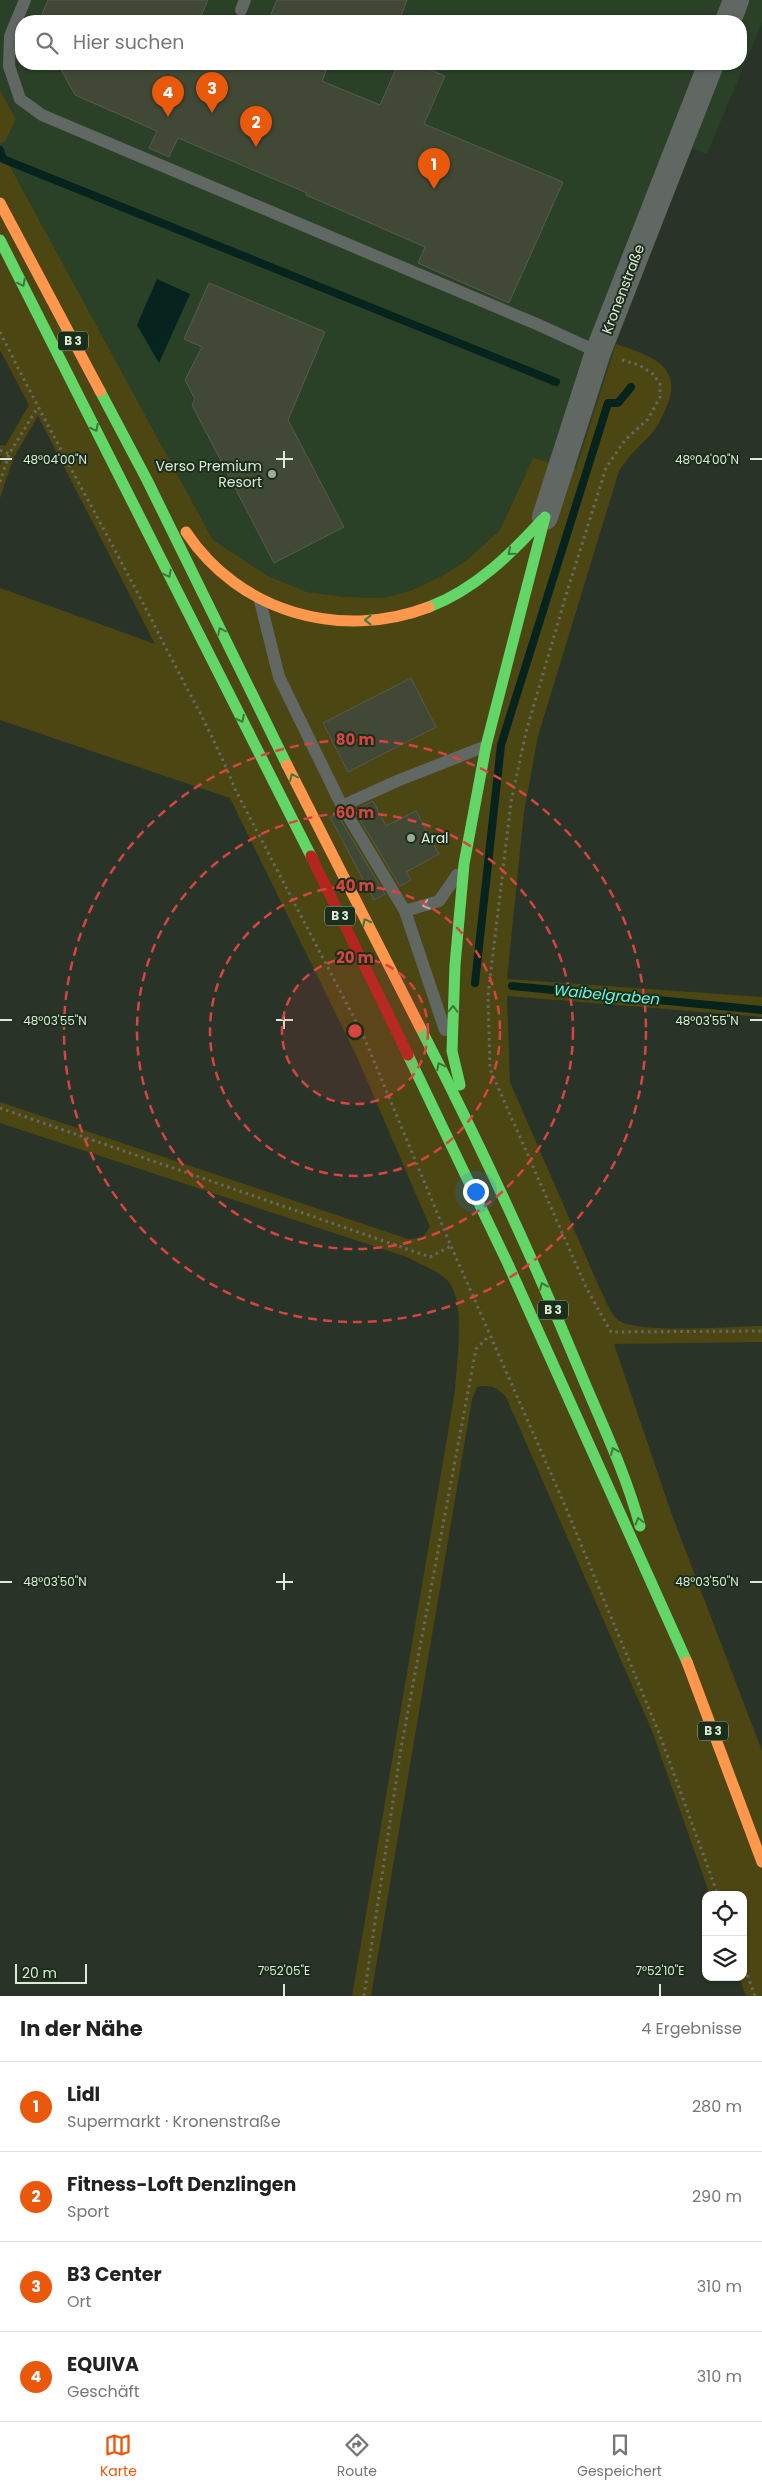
<!DOCTYPE html>
<html lang="de">
<meta charset="utf-8">
<style>
:root{--surface:#fff;--page:#f2f2f2;--text:#222;--muted:#767676;--line:#e0e0e0;--accent:#ea580c}
body{margin:0;font-family:Poppins,sans-serif;background:var(--page);color:var(--text)}
.controls{position:absolute;right:15px;bottom:15px;display:grid;overflow:hidden;border-radius:10px;box-shadow:0 1px 4px #0004}
.controls button{width:45px;height:45px;display:grid;place-items:center;padding:0;border:0;border-bottom:1px solid var(--line);background:var(--surface);color:var(--text);font:25px sans-serif}
.scale{position:absolute;left:15px;bottom:12px;width:72px;box-sizing:border-box;padding-left:5px;border:2px solid #dde9db;border-top:0;font-size:14px;line-height:18px;white-space:nowrap;color:#dde9db;-webkit-text-stroke:4px #1b2e19;paint-order:stroke}
.you{position:absolute;left:475px;top:1191px;width:18px;height:18px;margin:-12px;border:4px solid #fff;border-radius:50%;background:#1a73e8;box-shadow:0 0 0 8px #1a73e833}
.badge{display:grid;place-items:center;width:32px;height:32px;border-radius:50%;background:var(--accent);color:#fff;font-size:16px;font-weight:700}
.pin{position:absolute;translate:-50% -41px;filter:drop-shadow(0 1px 2px #0008)}
.pin::after{content:'';position:absolute;top:26px;width:18px;height:15px;background:inherit;clip-path:polygon(0 0,100% 0,50% 100%)}
.list{margin:0;padding:0;list-style:none}
h2{display:flex;justify-content:space-between;align-items:center;height:65px;margin:0;padding:0 20px;font-size:21px}
h2 small{font-size:16px;font-weight:400;color:var(--muted)}
.list li{display:grid;grid-template-columns:32px 1fr auto;gap:15px;align-items:center;box-sizing:border-box;height:90px;padding:0 20px;border-top:1px solid var(--line)}
.list b{display:block;font-size:19px;white-space:nowrap}
.list p{margin:0;font-size:16px;white-space:nowrap;color:var(--muted)}
.list em{font-size:16px;font-style:normal;color:var(--muted)}
.icon{flex:none;width:28px;height:28px;fill:none;stroke:currentColor;stroke-width:2;stroke-linecap:round;stroke-linejoin:round}
.map{position:relative;flex:none;width:762px;height:1996px;overflow:hidden}
.search{position:absolute;background:var(--surface);box-shadow:0 1px 4px #0004;left:15px;right:15px;top:15px;height:55px;display:flex;align-items:center;gap:12px;box-sizing:border-box;padding:0 18px;border-radius:20px;color:var(--muted);font-size:19px}
.sheet{height:425px;background:var(--surface)}
nav{display:flex;justify-content:space-around;align-items:center;box-sizing:border-box;height:70px;border-top:1px solid var(--line);background:var(--surface);font-size:14px;color:var(--muted)}
nav a{display:grid;justify-items:center;gap:2px}
nav .on{color:var(--accent)}
.map>svg:first-child{display:block}
.built{fill:#2a4027;fill-rule:evenodd}
.green{fill:#4c4613}
.water{fill:#06231e}
.lines{fill:none;stroke-linecap:round;stroke-linejoin:round}
.stream{stroke:#06231e;stroke-width:8}
.building{fill:#414936;stroke:#555b50}
.path{stroke:#646964;stroke-width:3;stroke-dasharray:2.5 4;stroke-linecap:butt}
.lane{stroke:#616763;stroke-width:12}
.street{stroke:#616763;stroke-width:26}
.fast{stroke:#63d668;stroke-width:11}
.slow{stroke:#ff974d;stroke-width:11}
.jam{stroke:#b3261e;stroke-width:11}
.oneway{stroke:#3b7a3d}
.oneway2{stroke:#abb5ab}
.ticks{fill:none;stroke:#dde9db;stroke-width:2}
.ring{fill:none;stroke:#d74543;stroke-width:2.5;stroke-dasharray:9 6}
.poi-dot{fill:#9ea99c;stroke:#1b2e19;stroke-width:2}
.labels{text-anchor:middle;stroke-width:4;stroke-linejoin:round;paint-order:stroke}
.shield{fill:#1b2e19;stroke:#a3b1a1;stroke-width:1}
.shield-label{font-size:12px;font-weight:bold;fill:#dde9db}
.street-label{font-size:14px;fill:#dde9db;stroke:#1b2e19}
.poi-label{font-size:14px;fill:#dde9db;stroke:#1b2e19;text-anchor:end}
.water-label{font-size:15px;font-style:italic;fill:#69f4df;stroke:#1b2e19}
.ticks-label{font-size:12px;text-anchor:middle;fill:#dde9db;stroke:#1b2e19;stroke-width:4;stroke-linejoin:round;paint-order:stroke}
.centre{fill:#d74543;stroke:#1b2e19;stroke-width:2.5}
.ring-label{font-size:15px;text-anchor:middle;font-weight:bold;fill:#d74543;stroke:#1b2e19;stroke-width:4;stroke-linejoin:round;paint-order:stroke}
</style>
<div class="map">
<svg width="762" height="1996" viewBox="0 0 762 1996">
<rect width="100%" height="100%" fill="#293328"/>
<path class="built" d="M0,0h762v23l-55,131 -16,-6 -75,196 -40,126 -43,-12 -33,72 -32,29 -26,17 -32,15 -28,7 -36,-1 -39,-5 -39,-16 -55,-36 -213,-392v-4l5,-3 11,-22 -16,-29zM21,21h720v43h-720z"/>
<g class="green">
<polygon points="0,90 16,119 5,141 0,144"/>
<path d="M0,148l213,392 55,36 39,16 39,5 36,1 28,-7 32,-15 26,-17 32,-29 33,-72 43,11 40,-125c29,10 67,20 52,59 -4,10 -9,22 -16,30 -12,13 -23,22 -33,38l-81,265 -14,76 -17,167 255,18v20l-255,-21 3,86 90,207c5,8 9,23 17,30 16,16 118,7 145,7v16l-148,2 58,171 90,236v245h-16l-7,-19h4v-82h-33l-58,-164 -146,-334c-9,-10 -16,-13 -29,-10l-5,12 -101,597h-19l103,-605c1,-28 13,-94 -10,-113 -11,-9 -26,-14 -38,-21l-407,-134v-21l408,137 14,-1 8,-11 -73,-170 -127,-259 -230,-78v-132l155,56 -117,-228 -24,41 -14,41v-33l3,-8 -3,-1v-11l5,1 24,-41 -29,-55z"/>
</g>
<polygon class="water" points="157,279 190,294 159,363 137,325"/>
<g class="lines">
<g class="stream">
<polyline points="0,150 3,159 556,382"/>
<polyline points="475,983 501,745 608,403 618,403 631,387"/>
<polyline points="512,986 762,1010"/>
</g>
</g>
<g class="building">
<polygon points="48,0 208,0 199,21 39,21"/>
<polygon points="277,0 407,0 399,21 268,21"/>
<polygon points="58,64 329,64 322,81 380,105 398,64 417,64 445,76 424,124 563,182 509,303 418,263 425,247 306,195 307,193 178,138 169,157 149,148 157,131 75,95"/>
<polygon points="209,283 325,332 288,420 344,527 274,563 192,405 195,399 185,380 202,347 184,339"/>
<polygon points="411,678 436,727 348,772 323,723"/>
<polygon points="373,801 386,826 416,811 439,854 406,872 411,880 400,886 354,810"/>
<polygon points="337,814 385,894 374,900 330,817"/>
</g>
<g class="lines">
<g class="path">
<path d="M0,332c53,107 113,211 167,318 24,46 49,91 68,139l129,248 87,209 115,262 93,225 59,162"/>
<polyline points="622,360 639,365 653,374 660,384 660,397 648,419 625,440 606,468 567,592 526,732 511,802 488,996 490,1069 586,1287 611,1332 762,1331"/>
<polyline points="0,450 9,454"/>
<polyline points="0,482 9,454 38,407"/>
<polyline points="0,1108 430,1257 451,1246"/>
<polyline points="743,1963 755,1996"/>
<polyline points="364,1996 401,1748 476,1349 489,1336"/>
</g>
<g class="lane">
<polyline points="25,0 10,36 9,66 20,99 42,115 539,325 598,352"/>
<polyline points="241,10 245,0"/>
<polyline points="260,601 279,677 342,806 405,911 445,1030"/>
<polyline points="342,806 397,781 486,746"/>
<polyline points="405,911 439,901 457,875"/>
</g>
<g class="street">
<polyline points="728,21 736,0"/>
<polyline points="545,517 598,352 711,64"/>
</g>
<g class="fast">
<polyline points="0,240 311,856"/>
<polyline points="100,391 147,480 287,765"/>
<path d="M429,607c45,-17 81,-52 113,-87"/>
<path d="M420,1027c58,113 112,229 161,347 21,50 45,100 59,152"/>
<polyline points="408,1055 508,1264 687,1662"/>
<polyline points="460,1085 452,1051 455,965 464,864 486,746 545,517"/>
</g>
<g class="slow">
<polyline points="0,203 100,391"/>
<path d="M186,532c53,80 154,109 243,75"/>
<polyline points="287,765 420,1027"/>
<polyline points="687,1662 762,1862"/>
</g>
<polyline class="jam" points="311,856 408,1055"/>
</g>
<defs><path id="oneway-chevron" d="M-2-3.5L2.5 0L-2 3.5" fill="none" stroke-width="1.6" stroke-linecap="round" stroke-linejoin="round" transform="scale(1.25)"/></defs>
<g class="oneway">
<use href="#oneway-chevron" transform="translate(22 283) rotate(63)"/>
<use href="#oneway-chevron" transform="translate(95 428) rotate(63)"/>
<use href="#oneway-chevron" transform="translate(511 552) rotate(140)"/>
<use href="#oneway-chevron" transform="translate(168 574) rotate(63)"/>
<use href="#oneway-chevron" transform="translate(368 620) rotate(180)"/>
<use href="#oneway-chevron" transform="translate(221 631) rotate(-116)"/>
<use href="#oneway-chevron" transform="translate(241 719) rotate(63)"/>
<use href="#oneway-chevron" transform="translate(293 777) rotate(-116)"/>
<use href="#oneway-chevron" transform="translate(366 922) rotate(-117)"/>
<use href="#oneway-chevron" transform="translate(453 1009) rotate(-88)"/>
<use href="#oneway-chevron" transform="translate(440 1066) rotate(-117)"/>
<use href="#oneway-chevron" transform="translate(543 1286) rotate(-114)"/>
<use href="#oneway-chevron" transform="translate(614 1451) rotate(-113)"/>
<use href="#oneway-chevron" transform="translate(639 1521) rotate(-105)"/>
</g>
<use class="oneway2" href="#oneway-chevron" transform="translate(426 905) rotate(164)"/>
<path class="ticks" d="M284,451v17M0,459h12M276,459h17M750,459h12M284,1012v17M0,1020h12M276,1020h17M750,1020h12M284,1573v17M0,1582h12M276,1582h17M750,1582h12M284,1984v12M660,1984v12"/>
<circle cx="355" cy="1031" r="73" fill="#d74543" fill-opacity=".12"/>
<g class="ring">
<circle cx="355" cy="1031" r="73"/>
<circle cx="355" cy="1031" r="145"/>
<circle cx="355" cy="1031" r="218"/>
<circle cx="355" cy="1031" r="291"/>
</g>
<g class="poi-dot">
<circle cx="272" cy="474" r="5"/>
<circle cx="411" cy="838" r="5"/>
</g>
<g class="labels">
<g class="shield">
<rect x="58" y="331.5" width="30" height="19" rx="4"/>
<rect x="325" y="906.5" width="30" height="19" rx="4"/>
<rect x="538" y="1300.5" width="30" height="19" rx="4"/>
<rect x="698" y="1721.5" width="30" height="19" rx="4"/>
</g>
<g class="shield-label">
<text x="73" y="345">B 3</text>
<text x="340" y="920">B 3</text>
<text x="553" y="1314">B 3</text>
<text x="713" y="1735">B 3</text>
</g>
<g class="street-label">
<text transform="translate(623 289) rotate(-69)" y="5">Kronenstraße</text>
</g>
<g class="poi-label">
<text x="262" y="471">Verso Premium<tspan x="262" dy="16">Resort</tspan></text>
<text x="421" y="843" text-anchor="start">Aral</text>
</g>
<g class="water-label">
<text transform="translate(607 995) rotate(5)" y="5">Waibelgraben</text>
</g>
</g>
<g class="ticks-label">
<text x="55" y="464">48°04'00"N</text>
<text x="707" y="464">48°04'00"N</text>
<text x="55" y="1025">48°03'55"N</text>
<text x="707" y="1025">48°03'55"N</text>
<text x="55" y="1586">48°03'50"N</text>
<text x="707" y="1586">48°03'50"N</text>
<text x="284" y="1975">7°52'05"E</text>
<text x="660" y="1975">7°52'10"E</text>
</g>
<circle cx="355" cy="1031" r="8" class="centre"/>
<g class="ring-label">
<text x="355" y="745">80 m</text>
<text x="355" y="818">60 m</text>
<text x="355" y="891">40 m</text>
<text x="355" y="963">20 m</text>
</g>
</svg>
<div class="controls">
<button><svg class="icon" aria-label="locate" viewBox="0 0 24 24"><circle cx="12" cy="12" r="6"/><path d="M12 2v4M12 18v4M2 12h4M18 12h4"/></svg></button>
<button><svg class="icon" aria-label="layers" viewBox="0 0 24 24"><path d="M12 4l9 5-9 5-9-5zM3 14l9 5 9-5"/></svg></button>
</div>
<div class="scale">20 m</div>
<div class="you"></div>
<div class="pin badge" style="left:434px;top:189px">1</div>
<div class="pin badge" style="left:256px;top:147px">2</div>
<div class="pin badge" style="left:212px;top:113px">3</div>
<div class="pin badge" style="left:168px;top:117px">4</div>
<div class="search"><svg class="icon" aria-label="search" viewBox="0 0 24 24"><circle cx="10" cy="10" r="6"/><path d="M15 15l6 6"/></svg>Hier suchen</div>
</div>
<section class="sheet">
<h2>In der Nähe<small>4 Ergebnisse</small></h2>
<ul class="list">
<li><span class="badge">1</span><div><b>Lidl</b><p>Supermarkt · Kronenstraße</p></div><em>280 m</em></li>
<li><span class="badge">2</span><div><b>Fitness-Loft Denzlingen</b><p>Sport</p></div><em>290 m</em></li>
<li><span class="badge">3</span><div><b>B3 Center</b><p>Ort</p></div><em>310 m</em></li>
<li><span class="badge">4</span><div><b>EQUIVA</b><p>Geschäft</p></div><em>310 m</em></li>
</ul>
</section>
<nav>
<a class="on"><svg class="icon" aria-label="map" viewBox="0 0 24 24"><path d="M3 6l6-2 6 2 6-2v14l-6 2-6-2-6 2zM9 4v14M15 6v14"/></svg>Karte</a>
<a><svg class="icon" aria-label="directions" viewBox="0 0 24 24"><path d="M12 3l9 9-9 9-9-9zM9 14v-3h6M13 9l2 2-2 2"/></svg>Route</a>
<a><svg class="icon" aria-label="saved" viewBox="0 0 24 24"><path d="M7 4h10v16l-5-4-5 4z"/></svg>Gespeichert</a>
</nav>
